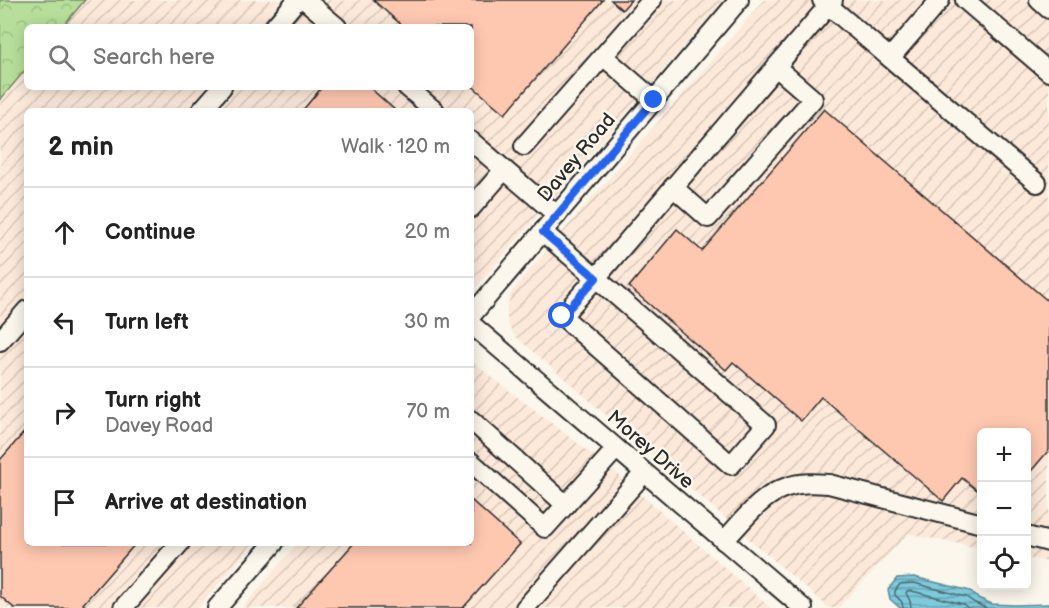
<!DOCTYPE html>
<meta charset="utf-8">
<style>
:root{--surface:#fff;--page:#f6f6f6;--text:#222;--muted:#767676;--line:#e0e0e0}
body{margin:0;font-family:"Balsamiq Sans",sans-serif;background:var(--page);color:var(--text)}
.controls{position:absolute;right:18px;bottom:18px;display:grid;overflow:hidden;border-radius:9px;box-shadow:0 3px 15px #0003}
.controls button{width:54px;height:54px;display:grid;place-items:center;padding:0;border:0;border-bottom:2px solid var(--line);background:var(--surface);color:var(--text);font:30px sans-serif}
.stop{position:absolute;width:18px;height:18px;margin:-14px;border:4px solid #2563eb;border-radius:50%;background:#fff}
.stop.end{background:#2563eb;border-color:#fff;box-shadow:0 2px 6px #0008}
.list{margin:0;padding:0;list-style:none}
h2{display:flex;justify-content:space-between;align-items:center;height:78px;margin:0;padding:0 24px;font-size:26px}
h2 small{font-size:20px;font-weight:400;color:var(--muted)}
.list li{display:grid;grid-template-columns:39px 1fr auto;gap:18px;align-items:center;box-sizing:border-box;height:90px;padding:0 24px;border-top:2px solid var(--line)}
.list b{display:block;font-size:22px;white-space:nowrap}
.list p{margin:0;font-size:20px;white-space:nowrap;color:var(--muted)}
.list em{font-size:20px;font-style:normal;color:var(--muted)}
.icon{flex:none;width:33px;height:33px;fill:none;stroke:currentColor;stroke-width:2;stroke-linecap:round;stroke-linejoin:round}
.map{position:relative;flex:none;width:1049px;height:608px;overflow:hidden}
.search{position:absolute;background:var(--surface);box-shadow:0 3px 15px #0003;left:24px;top:24px;width:450px;height:66px;display:flex;align-items:center;gap:15px;box-sizing:border-box;padding:0 21px;border-radius:9px;color:var(--muted);font-size:22px}
.panel{position:absolute;background:var(--surface);box-shadow:0 3px 15px #0003;left:24px;top:108px;width:450px;height:438px;border-radius:9px}
.map>svg:first-child{display:block}
.industrial{fill:url(#industrial-furrows)}
.park{fill:url(#park-crowns);stroke:#718462;stroke-width:1.5}
.water{fill:url(#water-rules);stroke:#5d8a96;stroke-width:1.5}
.lines{fill:none;stroke-linecap:round;stroke-linejoin:round}
.shore{stroke:#4c6b72;stroke-width:1.5}
.building{fill:#fec7b0;stroke:#2b2b2b;stroke-width:1.5}
.minor-casing{stroke:#2b2b2b;stroke-width:22}
.minor{stroke:#fbf7ec;stroke-width:18}
.route{stroke:#2563eb;stroke-width:8}
.labels{text-anchor:middle;stroke-width:5;stroke-linejoin:round;paint-order:stroke}
.street-label{font-size:20px;fill:#2b2b2b;stroke:#fbf7ec}
</style>
<div class="map">
<svg width="1049" height="608" viewBox="0 0 1049 608">
<defs>
<pattern id="industrial-furrows" width="10" height="10" patternUnits="userSpaceOnUse" patternTransform="scale(1.5)"><rect width="10" height="10" fill="#fce9da"/><path d="M-1 1l2-2M0 10L10 0M9 11l2-2" fill="none" stroke="#d8c8bb"/></pattern>
<pattern id="park-crowns" width="20" height="18" patternUnits="userSpaceOnUse" patternTransform="scale(1.5)"><rect width="20" height="18" fill="#b7de9a"/><path d="M2 6a3 3 0 1 1 6 0M12 15a3 3 0 1 1 6 0" fill="none" stroke="#9ebf85"/></pattern>
<pattern id="water-rules" width="6" height="5" patternUnits="userSpaceOnUse" patternTransform="scale(1.5)"><rect width="6" height="5" fill="#7ecadd"/><path d="M0 2.5h6" fill="none" stroke="#67a4b3"/></pattern>
</defs>
<rect width="100%" height="100%" fill="#fbf7ec"/>
<filter id="ink" filterUnits="userSpaceOnUse"><feTurbulence type="fractalNoise" baseFrequency=".0167" numOctaves="2"/><feDisplacementMap in="SourceGraphic" scale="12" xChannelSelector="R" yChannelSelector="G"/><feConvolveMatrix kernelMatrix="1 2 1 2 8 2 1 2 1" color-interpolation-filters="sRGB"/></filter>
<g filter="url(#ink)">
<g class="industrial">
<polygon points="85,0 724,0 471,293 471,111 27,111 27,543 254,543 198,608 0,608 0,100 27,68 27,87 471,87 471,27 62,27"/>
<polygon points="764,0 1049,0 1049,562 1027,558 1026,432 982,432 981,548 908,534 838,608 829,608 514,335 507,322 507,307 511,294 521,280"/>
<polygon points="471,361 615,472 771,608 242,608 298,543 471,543"/>
</g>
<polygon class="park" points="0,0 85,0 62,27 27,27 27,68 0,100"/>
<polygon class="water" points="914,577 970,591 978,598 992,604 1015,605 1049,604 1049,608 900,608 890,599 888,590 897,578"/>
<g class="lines">
<g class="shore">
<polyline points="903,608 902,602 895,595 895,591 900,584 914,583 966,597 975,603 986,608"/>
<polyline points="911,608 910,601 906,593 907,591 912,591 963,604 968,608"/>
</g>
</g>
<g class="building">
<polygon points="373,0 603,0 505,114 471,85 471,27 404,27"/>
<polygon points="611,0 631,0 622,10"/>
<polygon points="322,87 369,87 396,111 302,111"/>
<polygon points="824,109 1049,302 1049,450 1026,477 1026,432 982,432 982,494 962,478 943,501 821,397 801,421 733,362 726,370 629,287 677,229 702,251"/>
<polygon points="27,429 27,543 136,543 83,604 86,607 85,608 14,608 0,596 0,460"/>
<polygon points="471,500 520,544 463,608 296,608 354,543 471,543"/>
</g>
<g class="lines">
<g class="minor-casing">
<g id="minor">
<polyline points="305,0 337,27"/>
<polyline points="652,0 603,56 654,100"/>
<polyline points="822,0 890,58 940,0"/>
<polyline points="965,0 1049,72"/>
<polyline points="1039,0 1049,9"/>
<polyline points="274,27 297,0"/>
<polyline points="890,58 1037,183"/>
<polyline points="407,87 435,111"/>
<polyline points="201,111 222,87"/>
<polyline points="471,141 557,215"/>
<polyline points="524,146 603,56"/>
<polyline points="673,187 708,218 813,99 776,67"/>
<polyline points="471,208 504,170"/>
<polyline points="543,232 596,278 562,316 731,465 766,425 596,278 833,0"/>
<polyline points="471,316 739,0"/>
<polyline points="471,324 803,608"/>
<polyline points="0,341 27,310"/>
<polyline points="471,420 566,505"/>
<polyline points="471,462 545,528 616,449"/>
<polyline points="1026,536 1049,542"/>
<path d="M724,541c18,-19 37,-46 63,-54 14,-5 28,-4 42,-3l153,40"/>
<polyline points="123,608 180,543"/>
<polyline points="217,608 274,543"/>
<polyline points="525,608 644,473"/>
</g>
</g>
<use href="#minor" class="minor"/>
</g>
</g>
<g class="lines" filter="url(#ink)">
<polyline class="route" points="562,316 596,278 543,232 654,100"/>
</g>
<g class="labels">
<g class="street-label">
<text transform="translate(576 157) rotate(-50)" y="7">Davey Road</text>
<text transform="translate(651 449) rotate(41)" y="7">Morey Drive</text>
</g>
</g>
</svg>
<div class="controls">
<button>+</button>
<button>−</button>
<button><svg class="icon" aria-label="locate" viewBox="0 0 24 24"><circle cx="12" cy="12" r="6"/><path d="M12 2v4M12 18v4M2 12h4M18 12h4"/></svg></button>
</div>
<div class="stop" style="left:562px;top:316px"></div>
<div class="stop end" style="left:654px;top:100px"></div>
<div class="search"><svg class="icon" aria-label="search" viewBox="0 0 24 24"><circle cx="10" cy="10" r="6"/><path d="M15 15l6 6"/></svg>Search here</div>
<section class="panel">
<h2>2 min<small>Walk · 120 m</small></h2>
<ul class="list">
<li><svg class="icon" aria-label="ahead" viewBox="0 0 24 24"><path d="M12 20V5M6 11l6-6 6 6"/></svg><div><b>Continue</b></div><em>20 m</em></li>
<li><svg class="icon" aria-label="left" viewBox="0 0 24 24"><path d="M17 20v-9H6M10 6l-5 5 5 5"/></svg><div><b>Turn left</b></div><em>30 m</em></li>
<li><svg class="icon" aria-label="right" viewBox="0 0 24 24"><path d="M7 20v-9h11M14 6l5 5-5 5"/></svg><div><b>Turn right</b><p>Davey Road</p></div><em>70 m</em></li>
<li><svg class="icon" aria-label="arrive" viewBox="0 0 24 24"><path d="M6 21V4h12l-3 4 3 4H6"/></svg><div><b>Arrive at destination</b></div></li>
</ul>
</section>
</div>
